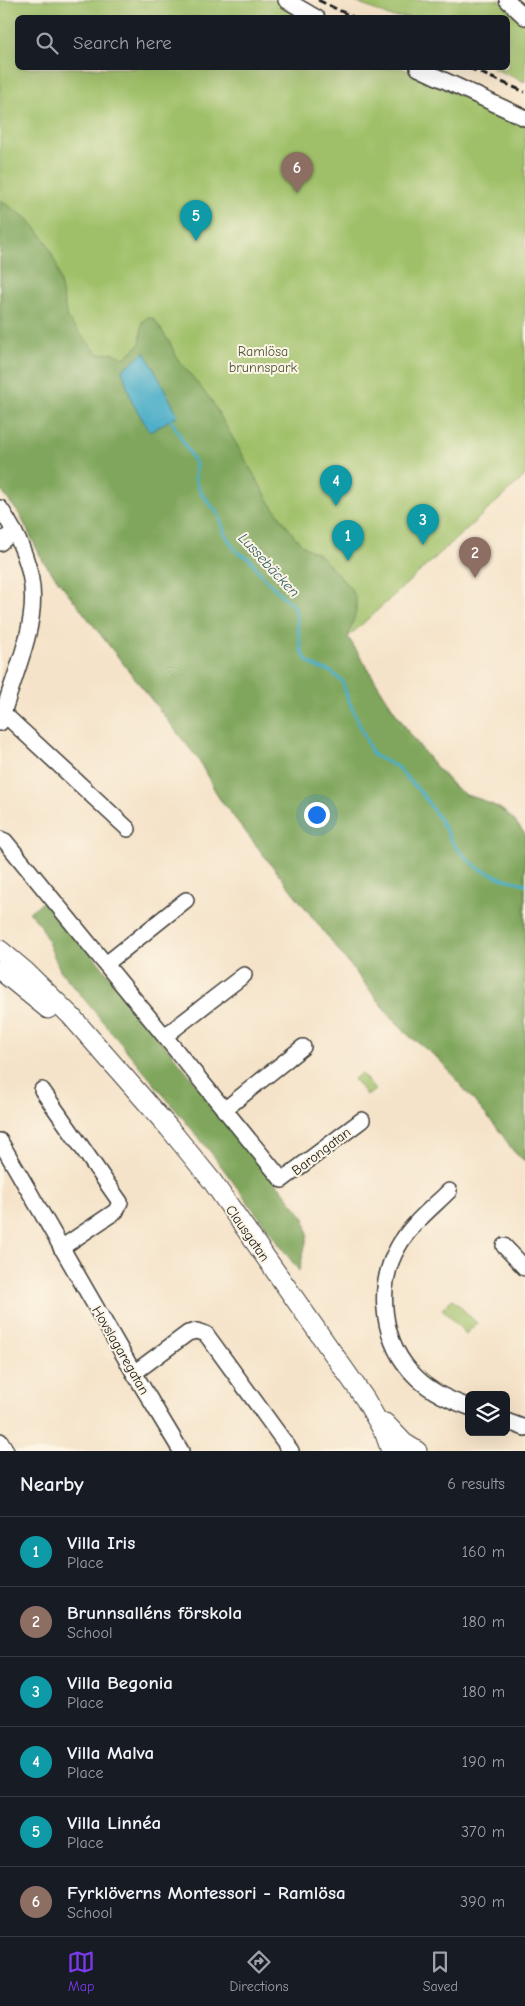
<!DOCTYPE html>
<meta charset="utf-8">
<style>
:root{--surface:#171b24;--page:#20242c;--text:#f1f3f6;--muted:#9ea1a6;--line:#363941;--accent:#7c3aed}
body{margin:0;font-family:"Comic Neue",sans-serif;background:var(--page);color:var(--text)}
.controls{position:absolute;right:15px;bottom:15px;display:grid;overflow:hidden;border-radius:8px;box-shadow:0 5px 20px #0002}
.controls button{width:45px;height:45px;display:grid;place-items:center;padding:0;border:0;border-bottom:1px solid var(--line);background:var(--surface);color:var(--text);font:25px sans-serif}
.you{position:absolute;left:316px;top:814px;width:18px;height:18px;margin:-12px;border:4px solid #fff;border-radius:50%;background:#1a73e8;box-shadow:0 0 0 8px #1a73e833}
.badge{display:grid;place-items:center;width:32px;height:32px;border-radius:50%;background:var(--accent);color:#fff;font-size:16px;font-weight:700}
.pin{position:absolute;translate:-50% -41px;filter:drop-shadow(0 1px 2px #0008)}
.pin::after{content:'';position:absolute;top:26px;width:18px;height:15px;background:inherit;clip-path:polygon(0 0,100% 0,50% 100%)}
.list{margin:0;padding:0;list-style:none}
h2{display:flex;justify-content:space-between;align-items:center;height:65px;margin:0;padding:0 20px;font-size:21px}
h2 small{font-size:16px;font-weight:400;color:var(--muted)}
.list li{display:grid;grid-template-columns:32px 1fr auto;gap:15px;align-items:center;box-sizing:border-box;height:70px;padding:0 20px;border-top:1px solid var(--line)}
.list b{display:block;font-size:19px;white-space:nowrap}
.list p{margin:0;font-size:16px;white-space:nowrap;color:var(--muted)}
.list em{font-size:16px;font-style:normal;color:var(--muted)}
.icon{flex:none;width:28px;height:28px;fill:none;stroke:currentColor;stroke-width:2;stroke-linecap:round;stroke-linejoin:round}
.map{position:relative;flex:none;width:525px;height:1451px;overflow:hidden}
.search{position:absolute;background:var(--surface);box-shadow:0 5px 20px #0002;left:15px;right:15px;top:15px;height:55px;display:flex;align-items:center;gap:12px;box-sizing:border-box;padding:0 18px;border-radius:8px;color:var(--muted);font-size:19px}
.sheet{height:485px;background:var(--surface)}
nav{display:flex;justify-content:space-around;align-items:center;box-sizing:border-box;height:70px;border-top:1px solid var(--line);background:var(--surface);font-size:14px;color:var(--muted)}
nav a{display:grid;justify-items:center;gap:2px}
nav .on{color:var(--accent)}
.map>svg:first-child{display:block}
.green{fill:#9fc068;stroke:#5e6e42}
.forest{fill:#7fa65c;stroke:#4e613c}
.water{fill:#48adc7;stroke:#326472}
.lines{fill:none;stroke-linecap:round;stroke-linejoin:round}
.stream{stroke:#48adc7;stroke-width:3}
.minor-casing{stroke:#3d3a36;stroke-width:18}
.major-casing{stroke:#3d3a36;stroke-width:21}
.minor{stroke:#fff;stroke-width:15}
.major{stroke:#fff;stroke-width:19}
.rail{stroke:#1c1c1c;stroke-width:3;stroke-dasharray:8 4;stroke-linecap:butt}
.labels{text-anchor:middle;stroke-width:4;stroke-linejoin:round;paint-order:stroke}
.park-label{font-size:14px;fill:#4a5537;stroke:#fcf5e5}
.street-label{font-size:14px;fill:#1c1c1c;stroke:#fcf5e5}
.water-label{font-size:15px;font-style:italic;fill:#305d69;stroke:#fcf5e5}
</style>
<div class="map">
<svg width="525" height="1451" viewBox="0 0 525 1451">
<rect width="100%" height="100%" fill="#fcf5e5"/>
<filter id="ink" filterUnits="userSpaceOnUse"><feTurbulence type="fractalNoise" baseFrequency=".02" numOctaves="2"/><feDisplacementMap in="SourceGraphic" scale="10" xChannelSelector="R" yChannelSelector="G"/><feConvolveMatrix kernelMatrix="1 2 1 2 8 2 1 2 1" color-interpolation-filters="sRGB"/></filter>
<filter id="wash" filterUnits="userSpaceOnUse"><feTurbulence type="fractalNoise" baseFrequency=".0096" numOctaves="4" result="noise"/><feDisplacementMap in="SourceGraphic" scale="20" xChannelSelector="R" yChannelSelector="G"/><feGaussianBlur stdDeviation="1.12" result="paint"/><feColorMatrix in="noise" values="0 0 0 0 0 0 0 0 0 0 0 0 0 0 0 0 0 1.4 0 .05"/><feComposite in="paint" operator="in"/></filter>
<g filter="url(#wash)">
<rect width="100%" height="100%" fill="#f5e3c9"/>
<g class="green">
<path d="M0,0h274l30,17 -286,1v50h384l123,58v350l-177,161c33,52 63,106 106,149 16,16 31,13 47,23 10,7 17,16 24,25v327l-11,-9 -13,-19 -62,-74 -31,-24 -21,-23 -168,-214 -21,-39 -155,-198 -23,-46 -20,-26z"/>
<polygon points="351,0 499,0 525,25 525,82 492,68 508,68 508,18 391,17"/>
<polygon points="361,1073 375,1090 367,1096 354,1079"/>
<polygon points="452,1299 477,1323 466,1334 442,1309"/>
</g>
<g class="forest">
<polygon points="0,200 28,219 46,241 57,266 67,318 98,354 114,353 124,358 140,344 142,322 148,317 154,319 170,343 177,358 211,400 269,501 295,537 306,548 318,553 352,590 356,599 356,612 348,637 406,730 430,760 454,787 466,795 480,799 500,809 513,819 525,834 525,1161 514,1152 501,1133 439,1059 408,1035 387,1012 219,798 198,759 43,561 20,515 0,489"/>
<polygon points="44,901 49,901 304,1217 308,1234 299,1271 213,1155 60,970 41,926 29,912"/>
</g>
<polygon class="water" points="145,352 178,415 150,432 132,402 122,370"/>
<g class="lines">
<polyline class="stream" points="169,416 196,465 195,479 201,493 219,515 224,532 232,545 236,551 250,559 263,577 295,608 301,650 307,661 318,668 330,671 342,681 348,699 373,755 397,767 423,795 440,820 455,847 478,868 501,878 525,884"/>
</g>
</g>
<g filter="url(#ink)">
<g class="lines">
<g class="minor-casing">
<g id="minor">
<polyline points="286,0 317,18"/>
<polyline points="507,0 525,17"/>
<polyline points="418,68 525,118"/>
<path d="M0,508c58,86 26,127 0,215"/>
<polyline points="0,543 14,531"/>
<polyline points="3,713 128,829"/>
<polyline points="0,839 5,841 282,1180 362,1120"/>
<polyline points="106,964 186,900"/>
<polyline points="165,1036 244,975"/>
<polyline points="42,1090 120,1202 116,1211 61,1248"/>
<polyline points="224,1110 303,1047"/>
<polyline points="0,1141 134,1373 181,1451"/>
<path d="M449,1191c-17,17 -39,34 -51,56 -23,41 -16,97 18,130 15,15 34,23 53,30"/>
<polyline points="504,1246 525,1268"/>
<polyline points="134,1373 188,1333 197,1331 206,1334 291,1451"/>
<polyline points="506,1421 525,1428"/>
<polyline points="0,1441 6,1451"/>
</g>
</g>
<g class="major-casing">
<g id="major">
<polyline points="0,950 25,971 71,1016 169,1128 212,1181 365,1399 385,1434 391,1451"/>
<polyline points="0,970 48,1009"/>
<polyline points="385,1423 404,1443 417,1451"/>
</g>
</g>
<use href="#minor" class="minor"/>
<use href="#major" class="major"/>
<g class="rail">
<polyline points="318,0 355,18"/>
<polyline points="469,68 525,92"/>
</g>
</g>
</g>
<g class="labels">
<g class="park-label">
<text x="263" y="356">Ramlösa<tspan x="263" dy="16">brunnspark</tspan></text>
</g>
<g class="street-label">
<text transform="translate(321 1151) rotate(-37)" y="5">Barongatan</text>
<text transform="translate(248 1233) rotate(55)" y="5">Clausgatan</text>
<text transform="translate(121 1350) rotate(60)" y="5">Hovslagaregatan</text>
</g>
<g class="water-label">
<text transform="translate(269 565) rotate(47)" y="5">Lussebäcken</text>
</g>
</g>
</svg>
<div class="controls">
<button><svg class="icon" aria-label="layers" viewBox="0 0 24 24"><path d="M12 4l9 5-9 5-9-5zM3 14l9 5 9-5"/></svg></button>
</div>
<div class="you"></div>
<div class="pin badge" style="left:348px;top:561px;background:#0f9aa8">1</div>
<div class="pin badge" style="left:475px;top:578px;background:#8d6e63">2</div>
<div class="pin badge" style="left:423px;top:545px;background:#0f9aa8">3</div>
<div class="pin badge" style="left:336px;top:506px;background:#0f9aa8">4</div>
<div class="pin badge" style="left:196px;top:241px;background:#0f9aa8">5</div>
<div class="pin badge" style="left:297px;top:193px;background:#8d6e63">6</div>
<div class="search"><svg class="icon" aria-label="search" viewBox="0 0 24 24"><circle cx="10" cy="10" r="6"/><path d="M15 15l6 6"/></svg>Search here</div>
</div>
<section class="sheet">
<h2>Nearby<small>6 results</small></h2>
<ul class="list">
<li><span class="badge" style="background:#0f9aa8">1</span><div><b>Villa Iris</b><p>Place</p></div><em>160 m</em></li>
<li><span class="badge" style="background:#8d6e63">2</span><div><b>Brunnsalléns förskola</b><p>School</p></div><em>180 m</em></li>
<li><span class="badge" style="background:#0f9aa8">3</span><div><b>Villa Begonia</b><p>Place</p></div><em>180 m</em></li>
<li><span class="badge" style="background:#0f9aa8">4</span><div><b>Villa Malva</b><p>Place</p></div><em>190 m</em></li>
<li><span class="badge" style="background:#0f9aa8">5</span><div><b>Villa Linnéa</b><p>Place</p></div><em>370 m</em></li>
<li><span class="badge" style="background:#8d6e63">6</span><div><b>Fyrklöverns Montessori - Ramlösa</b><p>School</p></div><em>390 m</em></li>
</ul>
</section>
<nav>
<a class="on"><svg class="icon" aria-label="map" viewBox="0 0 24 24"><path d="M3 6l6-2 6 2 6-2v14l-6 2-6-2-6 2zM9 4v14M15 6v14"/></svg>Map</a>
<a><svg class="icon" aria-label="directions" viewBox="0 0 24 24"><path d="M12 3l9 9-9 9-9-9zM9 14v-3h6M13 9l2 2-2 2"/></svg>Directions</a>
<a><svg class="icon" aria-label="saved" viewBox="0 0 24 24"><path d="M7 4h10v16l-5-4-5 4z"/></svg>Saved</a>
</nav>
